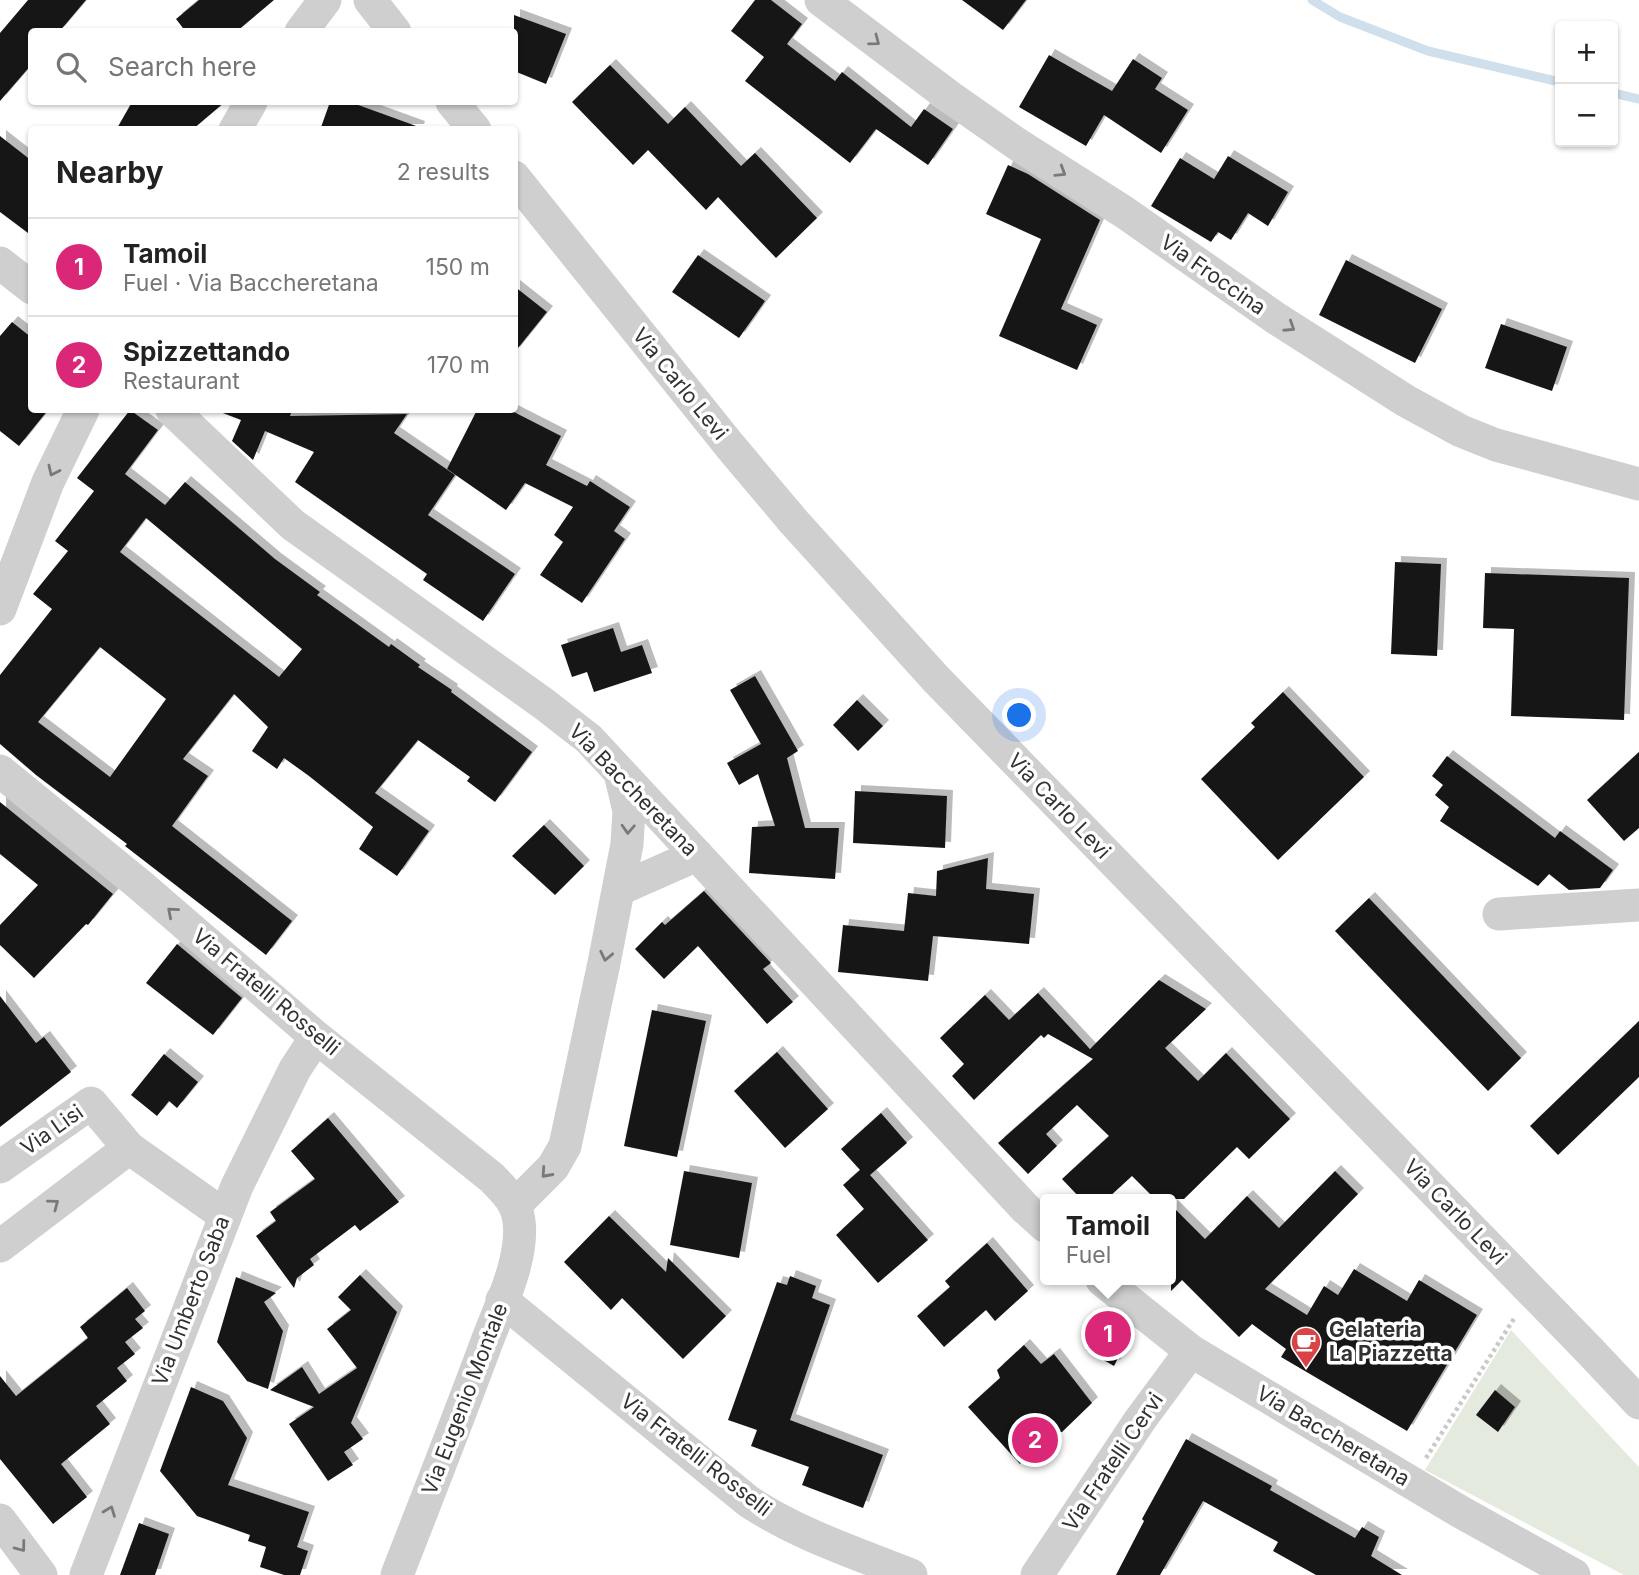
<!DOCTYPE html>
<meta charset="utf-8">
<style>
:root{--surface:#fff;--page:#f2f2f2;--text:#222;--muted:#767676;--line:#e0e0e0;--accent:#db2777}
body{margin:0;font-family:Inter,sans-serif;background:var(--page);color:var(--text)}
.controls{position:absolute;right:21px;top:21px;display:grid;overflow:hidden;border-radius:7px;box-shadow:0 2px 5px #0004}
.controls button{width:63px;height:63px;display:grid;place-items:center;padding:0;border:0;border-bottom:2px solid var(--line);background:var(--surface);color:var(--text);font:35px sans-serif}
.you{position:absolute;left:1020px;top:716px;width:24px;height:24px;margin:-18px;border:5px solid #fff;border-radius:50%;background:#1a73e8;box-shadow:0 0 0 10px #1a73e833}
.badge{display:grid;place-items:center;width:46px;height:46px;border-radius:50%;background:var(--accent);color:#fff;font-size:23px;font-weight:700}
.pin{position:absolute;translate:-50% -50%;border:4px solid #fff;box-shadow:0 2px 7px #0006}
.popup{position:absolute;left:1040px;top:1194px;width:136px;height:91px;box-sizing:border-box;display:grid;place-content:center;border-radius:7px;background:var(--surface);filter:drop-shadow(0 2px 5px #0005);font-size:23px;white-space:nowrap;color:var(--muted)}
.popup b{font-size:26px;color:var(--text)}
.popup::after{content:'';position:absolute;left:50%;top:100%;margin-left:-14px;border:14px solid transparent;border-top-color:var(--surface)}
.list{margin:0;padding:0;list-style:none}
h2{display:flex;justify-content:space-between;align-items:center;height:91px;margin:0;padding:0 28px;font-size:30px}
h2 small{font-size:23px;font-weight:400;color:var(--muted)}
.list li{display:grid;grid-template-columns:46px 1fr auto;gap:21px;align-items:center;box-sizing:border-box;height:98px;padding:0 28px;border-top:2px solid var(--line)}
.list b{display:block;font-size:26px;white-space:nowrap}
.list p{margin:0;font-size:23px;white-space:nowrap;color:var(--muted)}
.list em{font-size:23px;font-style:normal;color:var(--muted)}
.icon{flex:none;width:38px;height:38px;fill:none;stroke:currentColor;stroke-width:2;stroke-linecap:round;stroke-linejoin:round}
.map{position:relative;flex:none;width:1639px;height:1575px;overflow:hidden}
.search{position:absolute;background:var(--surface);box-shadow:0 2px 5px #0004;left:28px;top:28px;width:490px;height:77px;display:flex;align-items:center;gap:18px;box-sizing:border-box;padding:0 24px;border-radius:7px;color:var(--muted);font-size:26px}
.panel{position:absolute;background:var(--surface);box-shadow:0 2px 5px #0004;left:28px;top:126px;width:490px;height:287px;border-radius:7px}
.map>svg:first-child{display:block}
.green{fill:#e4eade}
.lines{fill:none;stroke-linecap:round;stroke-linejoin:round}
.stream{stroke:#cfdfeb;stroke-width:9}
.building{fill:#191919;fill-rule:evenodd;filter:url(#shadow)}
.path{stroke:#c9c9c9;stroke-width:4.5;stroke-dasharray:3.5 3.5;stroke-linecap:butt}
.minor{stroke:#cfcfcf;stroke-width:33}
.oneway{stroke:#797979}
.labels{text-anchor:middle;stroke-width:7;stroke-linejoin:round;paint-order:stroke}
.street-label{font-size:21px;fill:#323232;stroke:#fff}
.poi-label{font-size:21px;font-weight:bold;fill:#323232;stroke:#fff;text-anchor:start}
</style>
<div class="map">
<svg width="1639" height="1575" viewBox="0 0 1639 1575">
<defs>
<filter id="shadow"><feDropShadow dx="6" dy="-6" stdDeviation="0" flood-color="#0004"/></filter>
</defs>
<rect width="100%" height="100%" fill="#fff"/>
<polygon class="green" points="1511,1330 1639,1467 1639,1575 1624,1575 1425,1470"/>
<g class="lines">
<g class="stream">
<polyline points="1312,0 1340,17 1428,51 1560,82"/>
<polyline points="1613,93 1639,99"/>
</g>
</g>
<g class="building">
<polygon points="28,0 86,0 59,32 32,32 32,64 0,101 0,33"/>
<polygon points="199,0 274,0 236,32 186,32 176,19"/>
<polygon points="755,0 771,0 802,24 787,44 835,81 842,72 911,127 924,109 953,129 928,165 876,129 850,163 745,81 764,57 731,31"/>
<polygon points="962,0 1026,0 1003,30"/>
<polygon points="514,15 566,34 546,84 514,71"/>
<polygon points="1049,55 1112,91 1133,59 1162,78 1155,89 1188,110 1161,153 1104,115 1086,146 1019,107"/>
<polygon points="610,65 668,124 685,107 741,166 755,153 817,218 776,258 718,197 706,210 648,150 633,165 572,102"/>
<polygon points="132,102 225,102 192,130 116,130"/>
<polygon points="330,102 350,102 419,127 418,130 320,130"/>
<polygon points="0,136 32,161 32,236 0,212"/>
<polygon points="1228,156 1288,192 1268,226 1248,213 1231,240 1218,232 1211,242 1151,206 1180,158 1214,179"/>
<polygon points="1008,165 1028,174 1100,220 1061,309 1097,325 1077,370 999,336 1041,239 986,214"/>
<polygon points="698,255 765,301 739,338 672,292"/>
<polygon points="1346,260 1442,309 1415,363 1319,315"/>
<polygon points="514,286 547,312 514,353"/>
<polygon points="12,322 32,338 32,410 48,410 19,446 0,431 0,336"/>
<polygon points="1501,324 1567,347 1552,391 1485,368"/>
<path d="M130,410l28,20 -33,44 40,31 20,-23 90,77 45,33 -3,3 72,52 2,-3 29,21 -2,2 34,23 -1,2 81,60 -37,50 -28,-21 3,-4 -52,-37 -43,53 54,38 -32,45 -38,-27 14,-22 -64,-51 -25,-18 -7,11 -25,-18 16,-24 -34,-33 -51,65 25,17 -36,50 120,95 -26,34 -141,-109 2,-2 -91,-69 -36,-31v-69l52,-66 -19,-15 35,-43 -13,-10 39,-50 -17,-13zM146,518l156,131 -23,28 -159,-125zM100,647l66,52 -56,78 -72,-55z"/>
<polygon points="215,410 292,410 290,416 407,414 394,433 455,475 428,515 515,574 483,621 423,580 427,574 295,482 314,452 265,431 253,460 232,441 241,420"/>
<polygon points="477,410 510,410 561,436 546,465 587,486 590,481 630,507 614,531 625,539 582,603 540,575 563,542 554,535 573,507 525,483 506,510 447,469"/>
<polygon points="1395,562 1441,564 1437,656 1391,654"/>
<polygon points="1485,573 1629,578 1624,720 1511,716 1514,629 1483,628"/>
<polygon points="613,628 621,652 642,645 652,673 594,692 587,672 572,677 561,645"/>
<polygon points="755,676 798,751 787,758 805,828 839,828 835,879 749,873 752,827 775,826 758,774 739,785 727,763 761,744 730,690"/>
<polygon points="1283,692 1364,777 1278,860 1201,779 1255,727 1251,723"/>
<polygon points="857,700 883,726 858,751 833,725"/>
<polygon points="1639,752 1639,828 1624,841 1587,800"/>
<polygon points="1447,756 1555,838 1560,831 1613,870 1600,888 1569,890 1549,874 1538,886 1440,821 1449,807 1435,795 1443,785 1432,776"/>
<polygon points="855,791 947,796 945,848 853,843"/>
<polygon points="0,802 113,894 88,925 86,924 34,978 0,945 0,925 38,885 0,854"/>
<polygon points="544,825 584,866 555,895 512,856"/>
<polygon points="988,858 986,889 1034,894 1029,944 933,936 928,981 838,972 843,925 904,931 908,893 936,896 937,871"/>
<polygon points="704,891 771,963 763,969 793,1002 767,1024 698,946 664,979 635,949 662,922 665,925"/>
<polygon points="1369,898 1521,1058 1488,1091 1335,931"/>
<polygon points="177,944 242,998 213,1035 146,983"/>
<polygon points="1159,980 1206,1009 1165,1048 1198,1081 1226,1053 1290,1119 1249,1159 1237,1147 1184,1199 1155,1199 1132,1176 1107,1199 1081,1199 1062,1179 1109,1136 1077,1105 1046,1134 1057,1146 1028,1174 998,1143 1093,1059 1048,1034 1044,1038 1041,1035 974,1100 952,1076 964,1064 940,1038 985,995 1009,1020 1038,993 1090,1049"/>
<polygon points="0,996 36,1043 44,1037 71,1072 0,1127"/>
<polygon points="652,1010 706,1021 677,1157 624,1146"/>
<polygon points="1639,1021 1639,1077 1558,1155 1530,1126"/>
<polygon points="777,1052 828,1109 785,1148 734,1091"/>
<polygon points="164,1054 198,1082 177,1108 169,1101 157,1116 131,1095"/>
<polygon points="881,1113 907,1143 870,1175 928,1240 878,1283 836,1235 864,1209 843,1185 860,1170 841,1149"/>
<polygon points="328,1118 399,1202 360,1231 355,1225 310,1259 314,1265 297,1278 294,1288 256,1236 276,1221 270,1212 315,1179 291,1151"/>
<polygon points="684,1171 752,1183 739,1258 670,1245"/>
<polygon points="1335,1171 1358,1194 1265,1289 1307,1315 1324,1286 1338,1295 1354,1269 1407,1301 1419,1280 1477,1315 1407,1431 1281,1357 1286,1349 1252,1324 1239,1337 1182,1280 1171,1291 1171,1205 1205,1239 1247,1196 1279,1228"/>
<polygon points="609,1216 666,1272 668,1258 726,1316 683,1359 622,1298 611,1310 564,1262"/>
<polygon points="987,1243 1028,1291 995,1321 986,1310 944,1347 917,1316 950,1287 945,1281"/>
<polygon points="360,1275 397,1312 351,1423 363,1439 344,1452 353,1465 328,1481 289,1424 314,1407 270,1390 302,1367 319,1394 357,1368 327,1329 351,1310 338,1297"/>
<polygon points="790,1276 816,1286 812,1298 830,1305 790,1420 883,1455 863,1508 802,1485 809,1467 751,1446 757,1430 728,1420 777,1282 787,1285"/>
<polygon points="236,1277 276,1293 264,1302 283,1331 268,1389 247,1381 217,1342"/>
<polygon points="127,1288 145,1311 135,1319 143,1328 125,1342 135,1354 117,1368 127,1381 96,1406 110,1424 61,1464 87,1497 53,1524 0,1459 0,1376 16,1396 88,1338 80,1327"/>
<polygon points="1101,1322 1129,1337 1114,1366 1086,1350"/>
<polygon points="1024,1345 1041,1364 1054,1354 1092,1403 1062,1432 1049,1432 1020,1464 968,1407 1000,1378 997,1370"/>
<polygon points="191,1387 223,1401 247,1438 228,1485 309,1512 297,1547 308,1551 300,1575 284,1575 260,1567 266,1547 248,1541 250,1535 197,1516 160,1471"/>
<polygon points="1495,1390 1515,1407 1498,1432 1476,1415"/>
<polygon points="1186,1439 1272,1486 1270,1490 1355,1538 1362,1527 1379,1537 1371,1556 1402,1575 1316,1575 1273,1551 1278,1542 1203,1501 1160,1575 1116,1575 1144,1521 1142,1519"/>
<polygon points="139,1523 169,1534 155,1575 120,1575"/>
</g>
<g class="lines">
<polyline class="path" points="1426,1458 1515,1317"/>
<g class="minor">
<polyline points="370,0 395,32"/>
<polyline points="821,0 950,97 1017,144 1124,212 1277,319 1406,401 1461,431 1496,445 1639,484"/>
<polyline points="301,32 325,0"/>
<polyline points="452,102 475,130"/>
<polyline points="235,130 251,102"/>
<polyline points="514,177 730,446 794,522 936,679 1589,1350 1639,1403"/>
<polyline points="0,263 32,288"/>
<polyline points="172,410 293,525 544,704 589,739 1025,1208 1045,1226"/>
<polyline points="0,609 48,482 83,410"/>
<path d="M0,771l140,114 176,152 175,140c13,13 26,25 28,44 5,38 -20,88 -33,123 -29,78 -59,154 -89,231"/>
<polyline points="620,889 697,855"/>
<polyline points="1499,914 1639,905"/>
<polyline points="0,1167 91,1103 129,1148 224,1215"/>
<polyline points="515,1205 553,1167 565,1146 604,963 627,844 629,811 620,773"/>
<polyline points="0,1246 129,1148"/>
<polyline points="1102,1280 1191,1351 1459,1511 1574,1575"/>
<path d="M502,1300l246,201c49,33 108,52 163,74"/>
<polyline points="0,1520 41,1575"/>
<polyline points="86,1575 237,1186 295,1069 316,1037"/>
<polyline points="1037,1575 1140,1420 1191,1351"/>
</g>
</g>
<defs><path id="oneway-chevron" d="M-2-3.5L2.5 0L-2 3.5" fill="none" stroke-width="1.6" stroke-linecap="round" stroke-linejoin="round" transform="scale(1.75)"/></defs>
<g class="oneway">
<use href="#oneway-chevron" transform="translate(875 41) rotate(37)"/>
<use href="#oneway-chevron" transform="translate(1061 172) rotate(32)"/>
<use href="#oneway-chevron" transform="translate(1290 327) rotate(33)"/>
<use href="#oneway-chevron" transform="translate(53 471) rotate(115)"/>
<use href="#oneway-chevron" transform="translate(628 829) rotate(93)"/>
<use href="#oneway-chevron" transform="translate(172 912) rotate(-139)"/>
<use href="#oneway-chevron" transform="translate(606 956) rotate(102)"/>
<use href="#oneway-chevron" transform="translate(546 1173) rotate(132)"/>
<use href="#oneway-chevron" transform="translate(54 1204) rotate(-37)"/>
<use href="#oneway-chevron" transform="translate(110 1511) rotate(-69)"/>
<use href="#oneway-chevron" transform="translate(21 1547) rotate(53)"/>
</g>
<defs>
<g id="cafe-pin" transform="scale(1.575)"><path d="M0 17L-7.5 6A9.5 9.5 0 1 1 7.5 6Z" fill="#d94345" stroke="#fff"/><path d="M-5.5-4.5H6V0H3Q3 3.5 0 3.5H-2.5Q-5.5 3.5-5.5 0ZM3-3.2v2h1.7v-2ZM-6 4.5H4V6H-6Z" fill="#fff"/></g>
</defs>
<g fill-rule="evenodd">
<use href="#cafe-pin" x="1306" y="1342"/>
</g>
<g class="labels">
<g class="street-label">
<text transform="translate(1213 275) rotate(35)" y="7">Via Froccina</text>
<text transform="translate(680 384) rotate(51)" y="7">Via Carlo Levi</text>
<text transform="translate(633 790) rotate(46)" y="7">Via Baccheretana</text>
<text transform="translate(1059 806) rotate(46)" y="7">Via Carlo Levi</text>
<text transform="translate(266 992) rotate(40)" y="7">Via Fratelli Rosselli</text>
<text transform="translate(52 1130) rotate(-35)" y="7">Via Lisi</text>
<text transform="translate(1455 1212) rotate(46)" y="7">Via Carlo Levi</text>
<text transform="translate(191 1301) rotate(-69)" y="7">Via Umberto Saba</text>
<text transform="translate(465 1399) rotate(-69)" y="7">Via Eugenio Montale</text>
<text transform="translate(1333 1436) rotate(31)" y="7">Via Baccheretana</text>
<text transform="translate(696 1455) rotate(38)" y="7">Via Fratelli Rosselli</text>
<text transform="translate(1113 1462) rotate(-56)" y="7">Via Fratelli Cervi</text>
</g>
<g class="poi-label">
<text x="1329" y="1337">Gelateria<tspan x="1329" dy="24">La Piazzetta</tspan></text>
</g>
</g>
</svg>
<div class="controls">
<button>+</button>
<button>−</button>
</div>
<div class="you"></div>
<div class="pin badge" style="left:1108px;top:1334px">1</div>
<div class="popup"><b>Tamoil</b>Fuel</div>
<div class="pin badge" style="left:1035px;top:1440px">2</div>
<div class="search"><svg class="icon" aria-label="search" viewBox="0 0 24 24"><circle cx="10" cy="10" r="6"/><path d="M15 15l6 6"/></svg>Search here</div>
<section class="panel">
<h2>Nearby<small>2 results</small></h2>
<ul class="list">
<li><span class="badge">1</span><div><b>Tamoil</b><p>Fuel · Via Baccheretana</p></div><em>150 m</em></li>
<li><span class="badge">2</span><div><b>Spizzettando</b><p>Restaurant</p></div><em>170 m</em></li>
</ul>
</section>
</div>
